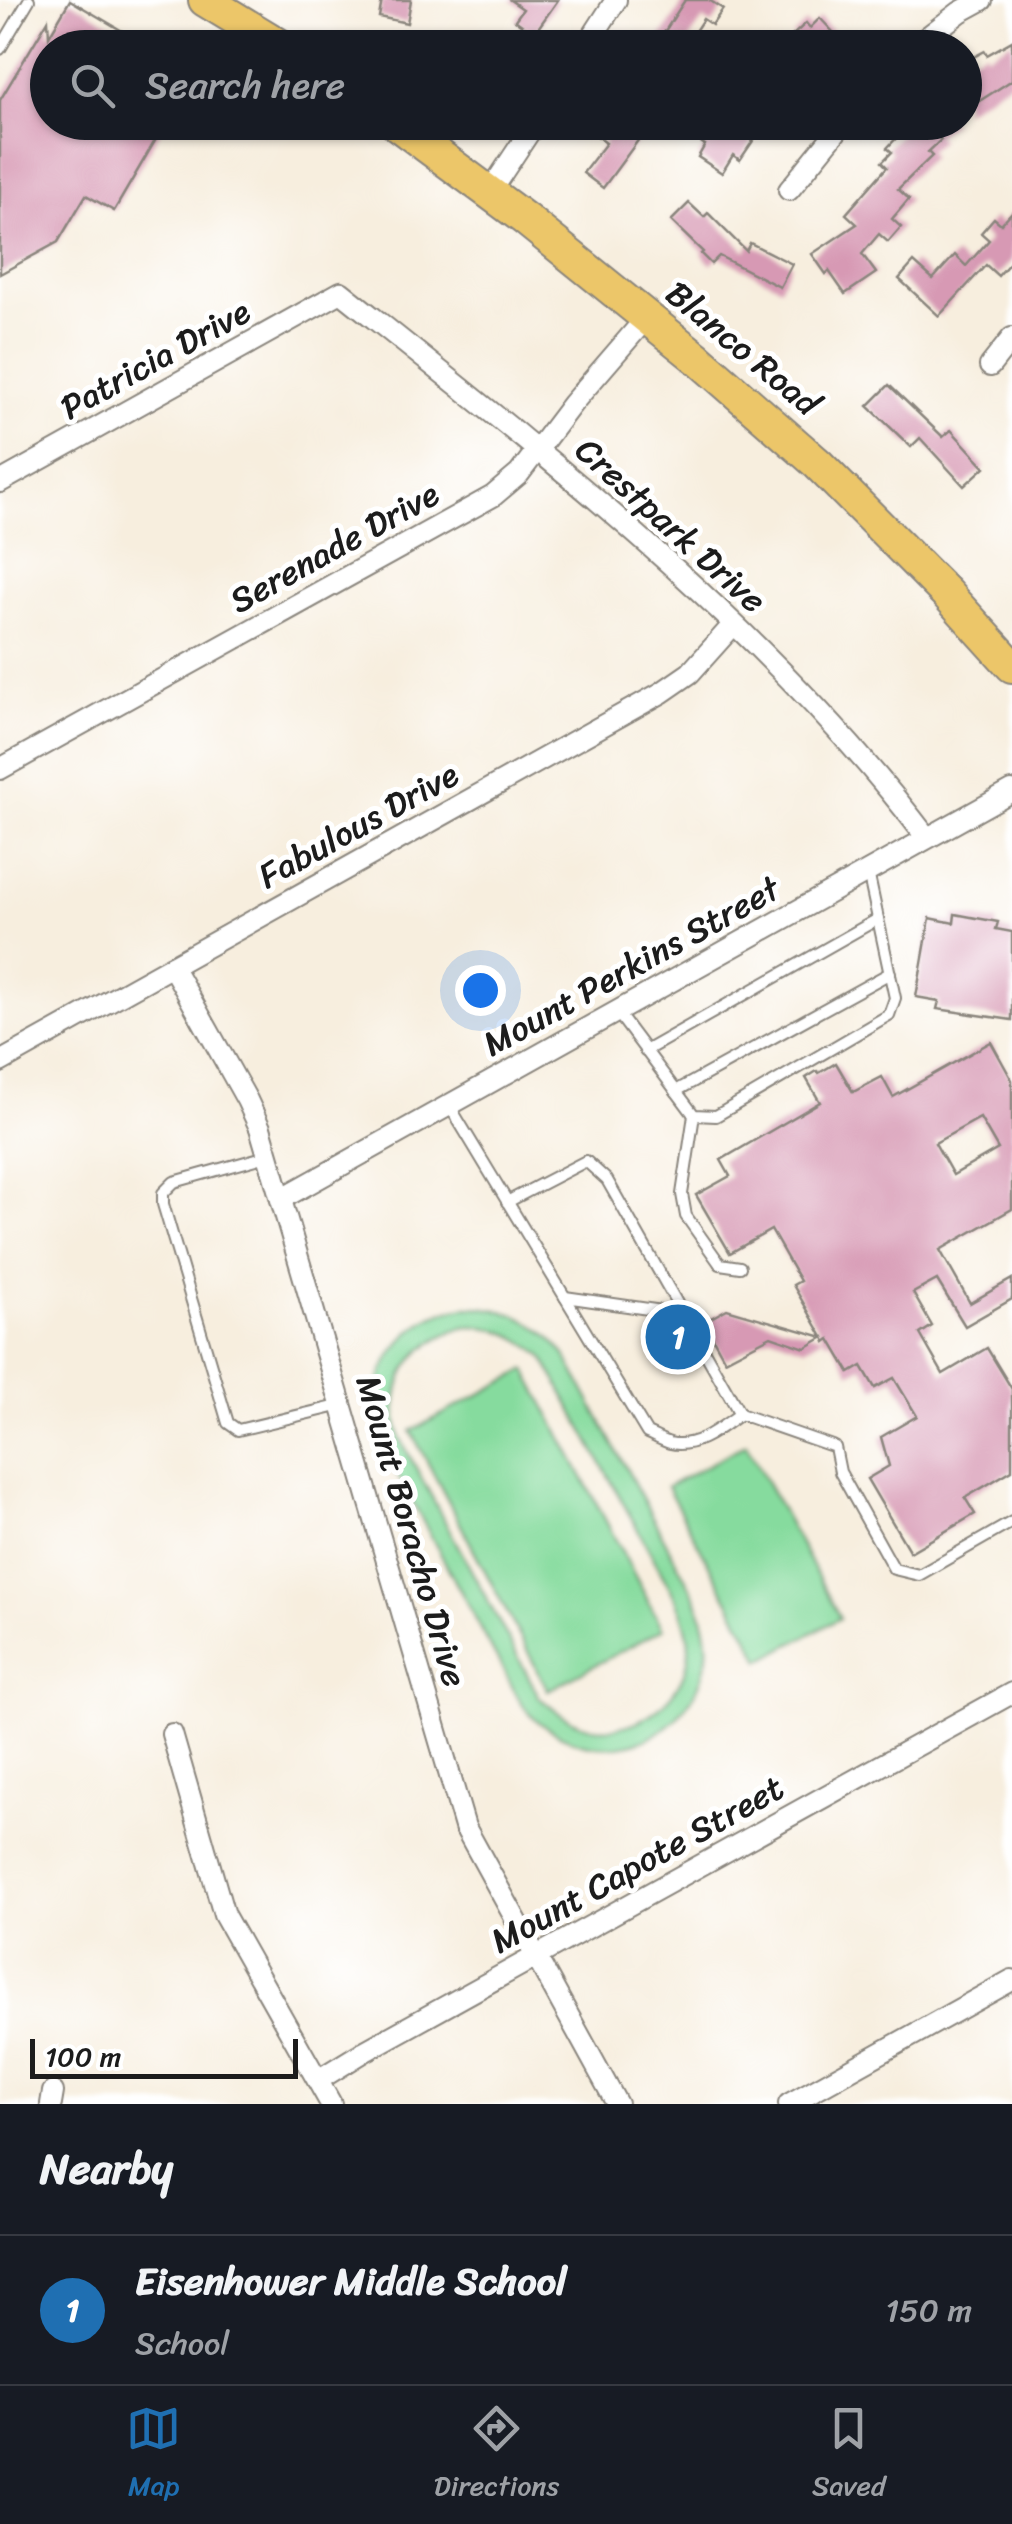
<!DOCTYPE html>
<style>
:root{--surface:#171b24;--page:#20242c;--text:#f1f3f6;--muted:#9ea1a6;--line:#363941;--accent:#1f6fb2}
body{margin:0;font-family:Sriracha,sans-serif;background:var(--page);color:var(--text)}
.scale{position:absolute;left:30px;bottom:25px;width:268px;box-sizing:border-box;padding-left:10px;border:5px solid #1c1c1c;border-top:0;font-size:28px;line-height:35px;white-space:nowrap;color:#1c1c1c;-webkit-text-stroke:8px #fff;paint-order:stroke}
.you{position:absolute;left:480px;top:990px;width:35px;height:35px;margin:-25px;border:8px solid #fff;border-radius:50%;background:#1a73e8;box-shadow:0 0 0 15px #1a73e833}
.badge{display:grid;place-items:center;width:65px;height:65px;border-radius:50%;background:var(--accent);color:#fff;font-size:32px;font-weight:700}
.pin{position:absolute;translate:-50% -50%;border:5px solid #fff;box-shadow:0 2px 10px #0006}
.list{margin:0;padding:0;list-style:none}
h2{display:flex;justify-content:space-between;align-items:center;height:130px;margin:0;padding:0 40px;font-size:42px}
h2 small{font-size:32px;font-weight:400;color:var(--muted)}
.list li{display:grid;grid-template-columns:65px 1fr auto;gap:30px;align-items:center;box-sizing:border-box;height:150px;padding:0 40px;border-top:2px solid var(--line)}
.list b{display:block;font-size:38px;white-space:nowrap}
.list p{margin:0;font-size:32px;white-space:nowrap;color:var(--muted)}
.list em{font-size:32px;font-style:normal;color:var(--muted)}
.icon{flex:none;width:55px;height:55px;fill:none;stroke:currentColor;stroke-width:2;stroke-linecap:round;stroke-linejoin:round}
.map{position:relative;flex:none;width:1012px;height:2104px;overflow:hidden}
.search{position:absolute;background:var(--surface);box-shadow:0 2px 8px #0004;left:30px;right:30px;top:30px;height:110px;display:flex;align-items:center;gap:25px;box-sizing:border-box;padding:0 35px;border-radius:55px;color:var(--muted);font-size:38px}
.sheet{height:280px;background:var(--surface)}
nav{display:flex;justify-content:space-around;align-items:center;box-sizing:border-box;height:140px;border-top:2px solid var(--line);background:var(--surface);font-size:28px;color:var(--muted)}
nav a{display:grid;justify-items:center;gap:5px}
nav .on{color:var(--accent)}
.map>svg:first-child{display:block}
.green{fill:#86db9e;stroke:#517c5d;stroke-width:2.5;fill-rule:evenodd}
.building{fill:#d799b4;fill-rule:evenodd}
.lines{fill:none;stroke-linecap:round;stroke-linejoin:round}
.service-casing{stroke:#8a857d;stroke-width:14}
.minor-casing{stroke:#8a857d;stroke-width:24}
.primary-casing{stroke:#8a857d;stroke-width:36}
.service{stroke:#fff;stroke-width:10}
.minor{stroke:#fff;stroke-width:20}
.primary{stroke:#ecc669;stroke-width:32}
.labels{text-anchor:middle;stroke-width:10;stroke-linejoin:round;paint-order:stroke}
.street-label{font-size:35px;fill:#1c1c1c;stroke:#fff}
</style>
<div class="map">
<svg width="1012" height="2104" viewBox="0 0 1012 2104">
<rect width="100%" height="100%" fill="#fff"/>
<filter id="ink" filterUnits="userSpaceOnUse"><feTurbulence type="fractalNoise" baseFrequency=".01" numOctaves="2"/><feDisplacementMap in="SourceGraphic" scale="20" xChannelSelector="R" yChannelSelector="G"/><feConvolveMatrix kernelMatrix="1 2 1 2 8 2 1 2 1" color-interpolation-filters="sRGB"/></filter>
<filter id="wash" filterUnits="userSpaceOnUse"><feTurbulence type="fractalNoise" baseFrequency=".0048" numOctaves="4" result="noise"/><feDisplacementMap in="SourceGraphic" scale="40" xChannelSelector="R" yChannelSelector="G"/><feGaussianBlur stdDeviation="2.25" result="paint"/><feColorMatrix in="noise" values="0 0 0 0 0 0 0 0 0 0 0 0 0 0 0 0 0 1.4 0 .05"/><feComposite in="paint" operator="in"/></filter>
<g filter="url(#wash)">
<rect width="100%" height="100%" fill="#f7eede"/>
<g class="green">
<path d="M464,1307c42,-1 76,14 101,48l131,243c5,15 10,28 11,44 2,24 -7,45 -21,64 -35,48 -97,52 -143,19 -9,-6 -15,-14 -22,-22l-134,-248c-5,-12 -10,-25 -12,-39 -3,-42 26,-88 66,-103 7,-2 15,-4 23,-6zM467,1326c30,0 53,10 76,31l133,242c8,19 16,40 12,61 -8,41 -51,74 -94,68 -22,-4 -38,-16 -54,-30l-140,-260c-14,-57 12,-95 67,-112z"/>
<polygon points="526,1370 663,1629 548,1690 411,1431"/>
<polygon points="746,1444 840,1618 761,1660 667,1487"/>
</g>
<g id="blocks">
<g class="building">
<polygon points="70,0 151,48 48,48 48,122 166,122 114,211 86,195 58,242 0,274 0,100 48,20 49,36"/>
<polygon points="382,0 411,0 407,23 379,17"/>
<polygon points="510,0 558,0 534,34 515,20 523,9"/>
<polygon points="685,0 709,0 723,9 712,25 703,19 684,48 654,48"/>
<polygon points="820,18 848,48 806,48 793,35 806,23 810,28"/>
<polygon points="1012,41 1012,80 964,111 964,75 973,69 968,60 985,51 987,55"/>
<polygon points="579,122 617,122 639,139 603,188 583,173 606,143"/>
<polygon points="727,122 758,122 750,131 757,135 740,160 733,155 722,173 698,157 705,145 696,139 707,124 720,133"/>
<polygon points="892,122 954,122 936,135 941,140 928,152 932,156 898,189 909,199 892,219 901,227 888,242 879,234 862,254 876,273 845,294 829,271 826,274 812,254 857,224 846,214 887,167 882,162 892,152 887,148 902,132"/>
<polygon points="689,203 704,217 708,213 746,251 750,243 792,264 780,287 719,256 711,264 701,254 703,252 671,221"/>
<polygon points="1012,212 1012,260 998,276 986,265 939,316 899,279 914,262 933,279 955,255 966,266 989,240 981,233 994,218 1001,224"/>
<polygon points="889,385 943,437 951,430 985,467 964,486 920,438 911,447 868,406"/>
<polygon points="955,914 998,922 996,929 1012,932 1012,1020 937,1009 939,1001 916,997 930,918 954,923"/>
<path d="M991,1042l21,38v129l-72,41 30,53 42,-24v20l-47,27 -28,-46 -24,13 19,33 -12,8 23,40 44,-26 25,41v81l-47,28 10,16 -65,38 -43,-73 22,-13 -8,-29 36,-21 -23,-38 -19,10 -13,-22 -12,7 -20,-34 -4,3 -2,-5 -19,11 -34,-12 -46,24 -21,-38 23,-13 96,28 -30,-52 7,-4 -29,-51 -41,23 -34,-58 34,-19 -9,-16 99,-58 -14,-24 11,-7 2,2 17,-10 17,29 29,-15 11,20zM980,1118l18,31 -45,26 -18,-32z"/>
</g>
</g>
</g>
<g filter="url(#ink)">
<use href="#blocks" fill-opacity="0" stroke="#8a857d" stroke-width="2.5"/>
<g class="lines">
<g class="service-casing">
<g id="service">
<polyline points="0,49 29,0"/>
<polyline points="617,1012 694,1115 716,1116 889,1015 895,998 868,872"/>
<polyline points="645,1051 878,919"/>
<polyline points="676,1091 890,973"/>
<path d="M449,1105l198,328c7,3 16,8 23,10 26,6 50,-15 70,-29l95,33 5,25 54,97 25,6 93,-53"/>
<polyline points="694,1115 682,1194 686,1216 720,1264 740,1267"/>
<polyline points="267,1156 174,1182 163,1193 163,1204 228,1423 238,1430 342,1405"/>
<polyline points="507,1202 586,1161 607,1180 740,1414"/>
<polyline points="565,1297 683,1314"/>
</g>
</g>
<g class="minor-casing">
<g id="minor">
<polyline points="585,48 616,0"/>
<polyline points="913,48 960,12 982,0"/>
<polyline points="789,190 844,122"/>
<polyline points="489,193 536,122"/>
<polyline points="990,366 1012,338"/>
<path d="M0,482l341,-190c208,166 424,333 586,546"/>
<polyline points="0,769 493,496 519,474 572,404 647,317"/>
<polyline points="172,966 247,1100 260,1128 465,1827 617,2104"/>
<polyline points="0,1062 661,693 690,673 733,625"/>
<polyline points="281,1199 1012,791"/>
<polyline points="172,1734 224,1915 331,2104"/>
<polyline points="318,2080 365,2051 1012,1693"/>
<polyline points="51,2104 53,2092"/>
<polyline points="789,2104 1012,1980"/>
</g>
</g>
<g class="primary-casing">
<g id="primary">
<polyline points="205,0 284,48"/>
<polyline points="394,122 525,219 697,358 818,464 946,593 1012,666"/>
</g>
</g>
<use href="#service" class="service"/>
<use href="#minor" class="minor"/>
<use href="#primary" class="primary"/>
</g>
</g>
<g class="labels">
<g class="street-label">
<text transform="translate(743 348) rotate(40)" y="12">Blanco Road</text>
<text transform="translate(155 359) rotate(-29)" y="12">Patricia Drive</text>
<text transform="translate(671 525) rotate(42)" y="12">Crestpark Drive</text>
<text transform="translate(334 547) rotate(-29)" y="12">Serenade Drive</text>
<text transform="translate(358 825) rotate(-29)" y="12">Fabulous Drive</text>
<text transform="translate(631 966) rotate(-29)" y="12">Mount Perkins Street</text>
<text transform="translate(412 1531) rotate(74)" y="12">Mount Boracho Drive</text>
<text transform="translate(637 1864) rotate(-29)" y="12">Mount Capote Street</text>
</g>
</g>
</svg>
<div class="scale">100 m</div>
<div class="you"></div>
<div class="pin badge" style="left:678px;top:1337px">1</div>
<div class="search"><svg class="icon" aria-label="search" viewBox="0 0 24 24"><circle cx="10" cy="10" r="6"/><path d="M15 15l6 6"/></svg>Search here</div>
</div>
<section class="sheet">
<h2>Nearby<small></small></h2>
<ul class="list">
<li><span class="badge">1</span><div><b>Eisenhower Middle School</b><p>School</p></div><em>150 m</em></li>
</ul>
</section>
<nav>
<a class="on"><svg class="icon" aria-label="map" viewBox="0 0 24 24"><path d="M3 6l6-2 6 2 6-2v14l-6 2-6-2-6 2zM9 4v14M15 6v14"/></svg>Map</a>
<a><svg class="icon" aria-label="directions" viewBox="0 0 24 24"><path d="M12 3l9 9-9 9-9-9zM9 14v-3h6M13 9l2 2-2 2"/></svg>Directions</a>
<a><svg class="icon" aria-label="saved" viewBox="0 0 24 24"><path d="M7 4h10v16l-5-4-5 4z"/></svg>Saved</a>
</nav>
